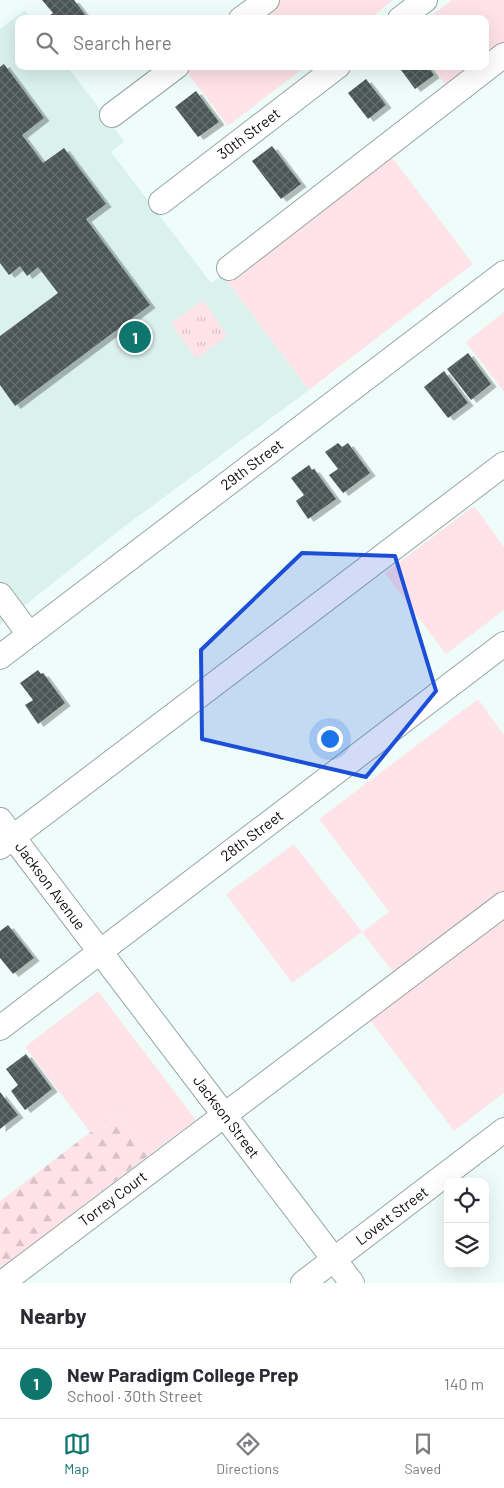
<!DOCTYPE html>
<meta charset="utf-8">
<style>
:root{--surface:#fff;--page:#f2f2f3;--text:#2b2b33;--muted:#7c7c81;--line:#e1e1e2;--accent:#0f766e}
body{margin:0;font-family:Barlow,sans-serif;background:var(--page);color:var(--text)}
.controls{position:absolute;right:15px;bottom:15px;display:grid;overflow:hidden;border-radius:10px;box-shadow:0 5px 20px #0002}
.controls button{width:45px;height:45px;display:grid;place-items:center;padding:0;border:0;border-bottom:1px solid var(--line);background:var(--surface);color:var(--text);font:25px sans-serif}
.you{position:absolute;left:329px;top:738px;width:18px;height:18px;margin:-12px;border:4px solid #fff;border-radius:50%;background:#1a73e8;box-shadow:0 0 0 8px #1a73e833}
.badge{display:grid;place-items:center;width:32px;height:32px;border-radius:50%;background:var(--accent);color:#fff;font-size:16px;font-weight:700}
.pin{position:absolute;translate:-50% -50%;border:2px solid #fff;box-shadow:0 1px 5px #0006}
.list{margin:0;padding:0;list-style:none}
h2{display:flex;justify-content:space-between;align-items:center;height:65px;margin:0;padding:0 20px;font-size:21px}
h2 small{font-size:16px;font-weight:400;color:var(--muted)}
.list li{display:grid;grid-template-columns:32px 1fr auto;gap:15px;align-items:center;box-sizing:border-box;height:70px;padding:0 20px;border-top:1px solid var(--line)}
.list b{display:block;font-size:19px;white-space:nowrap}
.list p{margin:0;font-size:16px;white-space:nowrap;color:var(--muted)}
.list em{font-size:16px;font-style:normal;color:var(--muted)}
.icon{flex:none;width:28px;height:28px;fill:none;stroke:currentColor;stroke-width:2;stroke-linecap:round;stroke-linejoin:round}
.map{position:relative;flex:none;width:504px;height:1283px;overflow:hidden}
.search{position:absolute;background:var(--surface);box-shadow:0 5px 20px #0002;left:15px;right:15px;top:15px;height:55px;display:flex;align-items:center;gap:12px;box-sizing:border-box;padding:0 18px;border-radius:10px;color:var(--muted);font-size:19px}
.sheet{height:135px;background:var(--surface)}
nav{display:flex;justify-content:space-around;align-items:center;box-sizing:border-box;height:70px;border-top:1px solid var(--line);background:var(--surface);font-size:14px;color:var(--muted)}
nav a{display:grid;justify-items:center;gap:2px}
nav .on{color:var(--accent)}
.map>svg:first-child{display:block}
.built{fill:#daf1ec}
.grass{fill:#ffe3e8}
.forest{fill:url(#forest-firs)}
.park{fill:url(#park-tufts)}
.building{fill:url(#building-cross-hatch);filter:url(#shadow)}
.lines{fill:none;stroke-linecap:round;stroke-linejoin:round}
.minor-casing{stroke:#98a6a3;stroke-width:26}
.minor{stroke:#fff;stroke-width:24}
.marked{fill:#1d4ed8;fill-opacity:0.2;stroke:#1d4ed8;stroke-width:4;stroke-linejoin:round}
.labels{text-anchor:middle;stroke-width:5;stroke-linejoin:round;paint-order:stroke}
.street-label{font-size:15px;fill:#090e0d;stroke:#fff}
</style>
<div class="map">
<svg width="504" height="1283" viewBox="0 0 504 1283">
<defs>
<pattern id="forest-firs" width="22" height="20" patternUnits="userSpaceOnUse" patternTransform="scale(1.25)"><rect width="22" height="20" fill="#ffe3e8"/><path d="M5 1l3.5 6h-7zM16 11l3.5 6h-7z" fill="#d9c2c6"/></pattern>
<pattern id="park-tufts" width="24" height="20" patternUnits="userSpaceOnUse" patternTransform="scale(1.25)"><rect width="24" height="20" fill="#ffe3e8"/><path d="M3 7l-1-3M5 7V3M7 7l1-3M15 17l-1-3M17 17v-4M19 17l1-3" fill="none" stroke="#d9c2c6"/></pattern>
<pattern id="building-cross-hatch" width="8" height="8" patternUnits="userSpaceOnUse" patternTransform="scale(1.25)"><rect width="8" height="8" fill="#4a5754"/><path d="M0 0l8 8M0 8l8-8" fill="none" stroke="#656f6c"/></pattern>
<filter id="shadow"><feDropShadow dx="5.5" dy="3" stdDeviation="0" flood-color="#0004"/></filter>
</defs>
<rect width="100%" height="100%" fill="#eefdfa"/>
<polygon class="built" points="25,10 31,19 19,19 19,66 67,66 124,141 111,152 211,283 222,276 227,281 309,390 121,529 0,625 0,29"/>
<g class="grass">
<polygon points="278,0 393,0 369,19 254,19"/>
<polygon points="452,0 504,0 504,49 485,63 485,19 427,19"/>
<polygon points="192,66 306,66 228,126 186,71"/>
<polygon points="432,66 481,66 449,90"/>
<polygon points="391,156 473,264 309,390 227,281"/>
<polygon points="504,312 504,392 466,342"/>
<polygon points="474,506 504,547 504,610 446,654 385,573"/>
<polygon points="478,699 504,735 504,895 396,976 362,932 292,983 226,894 294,844 362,932 389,912 319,819"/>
<polygon points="504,913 504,1093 454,1131 367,1016"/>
<polygon points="98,991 196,1120 149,1155 117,1112 90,1132 25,1047"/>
</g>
<polygon class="forest" points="117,1112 149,1155 0,1269 0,1201"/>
<polygon class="park" points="203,300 227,336 196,359 171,323"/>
<g class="building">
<polygon points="42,0 74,0 87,17 85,19 45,19 53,13"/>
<polygon points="4,64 44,118 22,135 43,163 64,148 106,204 86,219 150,305 15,406 0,385 0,336 58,293 38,267 27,276 20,266 9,275 0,263 0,67"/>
<polygon points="398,66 428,66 434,75 415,89"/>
<polygon points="366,79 386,105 368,119 348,93"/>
<polygon points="196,91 219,122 198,137 175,107"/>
<polygon points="272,146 301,184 281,199 252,161"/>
<polygon points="468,353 491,384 471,400 447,369"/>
<polygon points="444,371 468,403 448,418 424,387"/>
<polygon points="338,443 342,447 348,443 370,473 343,493 329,475 338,469 325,452"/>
<polygon points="309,465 312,470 314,469 336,499 308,519 296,501 304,495 291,478"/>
<polygon points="38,670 41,674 43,673 65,703 38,724 25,705 33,700 20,683"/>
<polygon points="8,925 34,958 13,974 0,958 0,931"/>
<polygon points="26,1054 52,1089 25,1110 11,1091 18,1085 6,1069"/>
<polygon points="0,1092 18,1115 0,1129"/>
</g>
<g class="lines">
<g class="minor-casing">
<g id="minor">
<polyline points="241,19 267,0"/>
<polyline points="400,19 425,0"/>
<polyline points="112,115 177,66"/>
<polyline points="161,202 338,66"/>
<polyline points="229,268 504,55"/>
<polyline points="0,595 29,634"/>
<polyline points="0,657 504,273"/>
<polyline points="0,820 352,1283"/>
<polyline points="0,847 504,464"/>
<polyline points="0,1028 504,644"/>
<polyline points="2,1283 504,904"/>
<polyline points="303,1283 504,1130"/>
</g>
</g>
<use href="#minor" class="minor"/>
</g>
<path class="marked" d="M302,553l93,3 41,135 -70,86 -164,-38 -1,-89z"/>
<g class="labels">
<g class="street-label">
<text transform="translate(249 134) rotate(-37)" y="5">30th Street</text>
<text transform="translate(252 465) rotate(-37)" y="5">29th Street</text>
<text transform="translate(252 836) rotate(-37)" y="5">28th Street</text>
<text transform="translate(50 886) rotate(53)" y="5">Jackson Avenue</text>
<text transform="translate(226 1117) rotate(53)" y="5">Jackson Street</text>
<text transform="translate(113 1199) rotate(-37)" y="5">Torrey Court</text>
<text transform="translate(392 1216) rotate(-37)" y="5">Lovett Street</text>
</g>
</g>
</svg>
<div class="controls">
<button><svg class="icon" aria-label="locate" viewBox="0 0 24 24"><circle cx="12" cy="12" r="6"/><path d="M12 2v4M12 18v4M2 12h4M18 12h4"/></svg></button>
<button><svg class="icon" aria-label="layers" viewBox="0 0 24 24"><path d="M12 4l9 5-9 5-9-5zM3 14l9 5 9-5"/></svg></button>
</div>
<div class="you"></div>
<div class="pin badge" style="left:135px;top:337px">1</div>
<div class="search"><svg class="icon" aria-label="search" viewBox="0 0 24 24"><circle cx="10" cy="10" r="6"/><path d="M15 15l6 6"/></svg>Search here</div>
</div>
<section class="sheet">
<h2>Nearby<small></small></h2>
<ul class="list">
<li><span class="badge">1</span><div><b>New Paradigm College Prep</b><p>School · 30th Street</p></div><em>140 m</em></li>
</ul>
</section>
<nav>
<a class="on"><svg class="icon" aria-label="map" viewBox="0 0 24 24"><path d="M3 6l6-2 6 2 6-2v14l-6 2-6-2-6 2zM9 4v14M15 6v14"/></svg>Map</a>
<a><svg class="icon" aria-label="directions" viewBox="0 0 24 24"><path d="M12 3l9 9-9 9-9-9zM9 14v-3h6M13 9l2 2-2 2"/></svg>Directions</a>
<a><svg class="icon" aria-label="saved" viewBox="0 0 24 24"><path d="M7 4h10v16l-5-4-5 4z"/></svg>Saved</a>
</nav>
